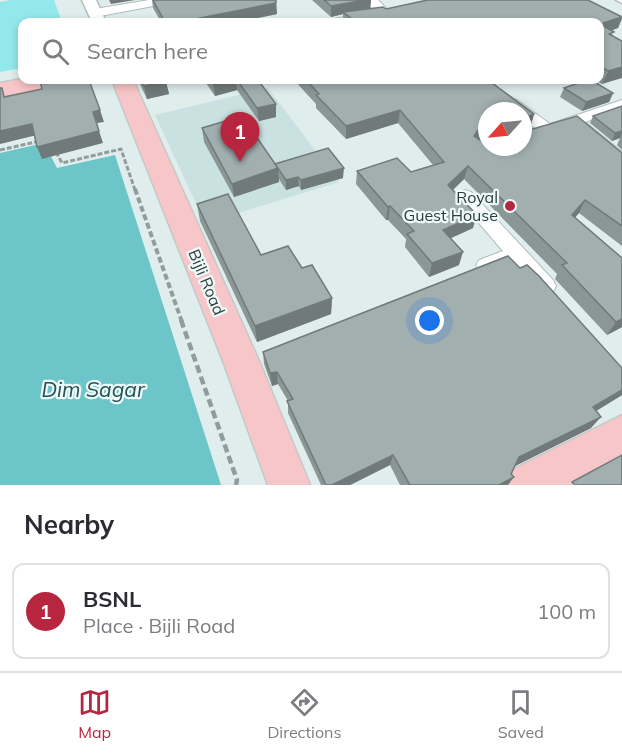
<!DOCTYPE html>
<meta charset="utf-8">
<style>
:root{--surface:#fff;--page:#f2f2f3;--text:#2b2b33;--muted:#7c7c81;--line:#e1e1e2;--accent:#b7253f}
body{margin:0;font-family:Mulish,sans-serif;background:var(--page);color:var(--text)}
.compass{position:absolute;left:478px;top:102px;width:54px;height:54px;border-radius:50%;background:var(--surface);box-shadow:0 3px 9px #0003;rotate:243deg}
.you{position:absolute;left:430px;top:321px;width:21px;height:21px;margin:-15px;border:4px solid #fff;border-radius:50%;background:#1a73e8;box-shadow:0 0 0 9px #1a73e833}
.badge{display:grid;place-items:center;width:39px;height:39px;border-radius:50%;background:var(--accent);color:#fff;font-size:20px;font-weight:700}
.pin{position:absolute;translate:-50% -50px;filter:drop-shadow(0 2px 3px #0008)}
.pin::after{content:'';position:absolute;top:32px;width:21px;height:18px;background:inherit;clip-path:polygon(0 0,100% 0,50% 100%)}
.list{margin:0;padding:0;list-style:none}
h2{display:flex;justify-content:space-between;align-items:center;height:78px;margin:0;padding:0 24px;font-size:26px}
h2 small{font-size:20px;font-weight:400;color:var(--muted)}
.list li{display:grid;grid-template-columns:39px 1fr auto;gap:18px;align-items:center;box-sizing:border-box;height:96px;margin:0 12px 12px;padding:0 12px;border:2px solid var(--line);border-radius:12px}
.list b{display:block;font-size:22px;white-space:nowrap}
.list p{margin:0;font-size:20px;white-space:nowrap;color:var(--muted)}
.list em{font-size:20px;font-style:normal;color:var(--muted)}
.icon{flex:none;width:33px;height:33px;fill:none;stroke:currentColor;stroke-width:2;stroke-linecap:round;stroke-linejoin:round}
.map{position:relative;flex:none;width:622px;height:485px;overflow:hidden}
.search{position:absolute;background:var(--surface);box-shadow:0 3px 9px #0003;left:18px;right:18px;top:18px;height:66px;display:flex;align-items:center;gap:15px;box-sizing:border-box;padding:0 21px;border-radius:12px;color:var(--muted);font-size:22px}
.sheet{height:186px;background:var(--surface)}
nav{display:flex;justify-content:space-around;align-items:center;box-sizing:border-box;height:84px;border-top:2px solid var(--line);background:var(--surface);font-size:16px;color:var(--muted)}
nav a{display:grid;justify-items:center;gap:3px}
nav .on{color:var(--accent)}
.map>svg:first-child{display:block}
.built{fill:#cae1e2}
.green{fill:#92e8ea}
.water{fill:#6cc5c8}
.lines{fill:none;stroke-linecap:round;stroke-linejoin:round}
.service-casing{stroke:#b0bdbe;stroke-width:3}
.minor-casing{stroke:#b0bdbe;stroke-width:2}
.tertiary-casing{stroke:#b0bdbe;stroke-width:3}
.primary-casing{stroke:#c6c8c8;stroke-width:3}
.path-far2{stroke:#929c9c;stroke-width:3;stroke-dasharray:5 2;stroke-linecap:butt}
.path-far1{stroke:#929c9c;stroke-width:4;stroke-dasharray:6 3;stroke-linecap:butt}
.path{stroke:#929c9c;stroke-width:4.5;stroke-dasharray:8 4;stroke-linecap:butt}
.service{fill:#fff;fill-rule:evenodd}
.minor{fill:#fff;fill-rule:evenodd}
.tertiary{fill:#fff;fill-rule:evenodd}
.primary{fill:#f7c6c8;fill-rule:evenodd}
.wall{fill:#8b9696;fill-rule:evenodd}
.shaded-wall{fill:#717a7a}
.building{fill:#a2afaf;stroke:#717a7a;stroke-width:1.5;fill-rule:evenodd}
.poi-dot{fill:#b7253f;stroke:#ecfafa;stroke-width:2}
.labels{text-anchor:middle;stroke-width:4.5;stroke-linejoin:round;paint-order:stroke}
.poi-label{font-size:16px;fill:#333939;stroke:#ecfafa;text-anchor:end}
.street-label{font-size:16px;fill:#333939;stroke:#ecfafa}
.near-water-label{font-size:21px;font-style:italic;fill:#265051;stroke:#ecfafa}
</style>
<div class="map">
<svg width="622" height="485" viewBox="0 0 622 485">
<rect width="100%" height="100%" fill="#dfeded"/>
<polygon class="built" points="268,88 339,182 205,223 155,115"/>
<polygon class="green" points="11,0 54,0 62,22 22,22 22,68 0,72 0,2"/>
<polygon class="water" points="44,143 57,168 115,155 221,485 0,485 0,153"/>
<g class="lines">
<g class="service-casing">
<polygon id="service" points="616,0 622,0 622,3"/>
</g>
<g class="minor-casing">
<g id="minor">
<polygon points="149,0 175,0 169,3 95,17 89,13 95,9"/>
<polygon points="365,0 378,0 386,8 383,16 352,22 332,22 334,19 374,11"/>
<path d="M512,99l5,1 33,24 72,-24v9l-37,13 37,30v14l-6,-1 -44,-38c-26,10 -28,8 -49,-8v-8c-8,0 -13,-1 -18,-8z"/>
<path d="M465,190l6,2 82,88 3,6 -3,6c-17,6 -29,-17 -40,-29l-27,10 -7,-3 -3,-5 3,-5 24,-9 -44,-51 -3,-4 3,-4z"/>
</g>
</g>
<g class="tertiary-casing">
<polygon id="tertiary" points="82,0 96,0 106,22 92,22"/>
</g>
<g class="primary-casing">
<g id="primary">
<polygon points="22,79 63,80 64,80 61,85 0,97 0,83"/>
<polygon points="112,80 133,80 259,361 310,485 268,485 223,361"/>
<polygon points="622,415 622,456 569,485 506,485 512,470"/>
</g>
</g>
<g class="path-far2">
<polyline points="0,150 40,141"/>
<polyline points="56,152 62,163 121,149 135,190"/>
</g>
<polyline class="path-far1" points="135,189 182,322"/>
<polyline class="path" points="181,320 237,480 236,485"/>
<use href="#service" class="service"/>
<use href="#minor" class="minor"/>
<use href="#tertiary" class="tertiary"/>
<use href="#primary" class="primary"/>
</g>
<g class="wall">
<polygon points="152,0 276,0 277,14 238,22 161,22 153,8"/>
<polygon points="312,0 371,0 370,9 386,9 425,0 588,0 622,16 622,19 618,28 611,31 613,36 622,41 602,84 595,80 600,80 600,22 343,22 343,14 331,17"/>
<polygon points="138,80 165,80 169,94 147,99"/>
<polygon points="204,80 260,80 258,80 276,104 276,117 259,121 237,90 215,96"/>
<path d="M294,80h194l46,34 -4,14 -4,1v2l96,22v93l-43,-33 -4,4 47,41v69l-15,8 -52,-56 2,-5 -93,-95 -11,11 20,38 -22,10 8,27 -30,12 -24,-30 1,-8 -18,-19h-2l-30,-36 1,-13 54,1 22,-7 -35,-42 -52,16 -30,-31v-4zM487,111l36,36 -39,-4 -2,-2 5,-1z"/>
<polygon points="564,88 613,93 609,102 582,111 560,97"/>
<polygon points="622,106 622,150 617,145 620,138 612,141 590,123 593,116"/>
<polygon points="202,128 275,164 343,178 301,190 299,186 286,190 279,179 279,182 234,197 204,142"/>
<polygon points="197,204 261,255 302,268 332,298 331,314 257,342 200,221"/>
<polygon points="263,352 622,368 622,395 596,411 591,428 515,466 508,485 400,485 390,465 350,485 321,485 288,413 288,401 278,384 272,386 264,364"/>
</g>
<g class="shaded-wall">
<polygon points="109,0 135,0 111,4"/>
<polygon points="366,0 371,0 370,10 343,12 343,14 331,17 331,6"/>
<polygon points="276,3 277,14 238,22 191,22 190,20"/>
<polygon points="622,17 618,28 600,34 600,24"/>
<polygon points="622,67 622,78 602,84 608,71"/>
<polygon points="228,80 236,80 237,90 215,96 213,83"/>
<polygon points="166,81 169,94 147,99 144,86"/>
<polygon points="613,93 609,102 582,111 586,102"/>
<polygon points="276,104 276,117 259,121 257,108"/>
<polygon points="100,110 104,122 97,123 93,112"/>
<polygon points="400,110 398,123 346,139 346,126"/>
<polygon points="534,114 530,128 523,130 526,118"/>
<polygon points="32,124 37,135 0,144 0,131"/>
<polygon points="487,128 487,140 474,143 474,136 478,130"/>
<polygon points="99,131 103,143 42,159 37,147"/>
<polygon points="622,131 622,134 620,138 612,141 615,133"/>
<polygon points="468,166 464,179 444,198 448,185"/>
<polygon points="278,168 279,182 234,197 232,184"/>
<polygon points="344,168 343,178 301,190 301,180"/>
<polygon points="298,177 299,186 286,190 286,180"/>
<polygon points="585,200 579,213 566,228 572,215"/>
<polygon points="390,206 388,220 386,220 388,207"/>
<polygon points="477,215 473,228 440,243 443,230"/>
<polygon points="463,252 459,265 429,277 432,263"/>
<polygon points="332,298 331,314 257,342 255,326"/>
<polygon points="622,319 622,327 607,335 616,322"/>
<polygon points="277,372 278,384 272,386 270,373"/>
<polygon points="622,390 622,395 583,419 593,407"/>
<polygon points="601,417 591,428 511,468 519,457"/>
<polygon points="393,455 390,465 350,485 332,485"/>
<polygon points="514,477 508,485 499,485"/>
</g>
<g class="building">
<polygon points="153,0 276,0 276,3 190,20 192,22 165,22"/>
<polygon points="324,0 366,0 331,6"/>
<polygon points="428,0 588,0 622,17 600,24 600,22 356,22 343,12 383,7 386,9"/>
<polygon points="60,20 61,22 44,22"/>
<polygon points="600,24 614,32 609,34 622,41 622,67 608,71 600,66"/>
<polygon points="47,80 89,80 100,110 93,112 99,131 37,147 32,124 0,131 0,88 2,88 4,97 42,89 40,81"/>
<polygon points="141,80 165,80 166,81 144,86"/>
<polygon points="211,80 228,80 213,83"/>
<polygon points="237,80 258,80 276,104 257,108"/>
<path d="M306,80h182l46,34 -8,4v13l51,-15 45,37v73l-37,-26 -13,15 50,43v61l-6,3 -54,-57 5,-2 -99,-97 -20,19 29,30 -34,15 20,22 -31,11 -25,-29 7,-3 -24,-25 -2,1 -31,-36 40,-13 14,14 33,-10 -44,-52 -54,16 -30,-31 3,-1zM487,111h36v36h-36v-5l-3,1 -10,-7 4,-6 9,-2z"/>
<polygon points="587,80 591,80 613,93 586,102 564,88"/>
<polygon points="622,106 622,131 615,133 593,116"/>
<polygon points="242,116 278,168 232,184 202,128"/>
<polygon points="328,148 344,168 301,180 298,177 286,180 275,164"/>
<polygon points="228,194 261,255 288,246 302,268 312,265 332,298 255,326 197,204"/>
<polygon points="508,256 520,268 527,265 539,276 622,368 622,390 593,407 601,417 519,457 511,474 514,477 499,485 410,485 393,455 332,485 326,485 287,401 293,399 277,372 270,373 263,352"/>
<polygon points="622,455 622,485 575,485 572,482"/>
</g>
<circle class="poi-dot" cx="510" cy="206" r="6"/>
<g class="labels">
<g class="poi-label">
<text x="498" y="203">Royal<tspan x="498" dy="18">Guest House</tspan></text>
</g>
<g class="street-label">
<text transform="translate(207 282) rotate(67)" y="6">Bijli Road</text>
</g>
<g class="near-water-label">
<text x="93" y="397">Dim Sagar</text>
</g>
</g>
</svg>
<svg class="compass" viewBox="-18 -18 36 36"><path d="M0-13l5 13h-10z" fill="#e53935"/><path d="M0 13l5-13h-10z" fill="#7c7c81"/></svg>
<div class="you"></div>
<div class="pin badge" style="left:240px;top:162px">1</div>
<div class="search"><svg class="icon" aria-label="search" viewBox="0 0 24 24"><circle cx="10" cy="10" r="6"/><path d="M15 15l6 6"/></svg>Search here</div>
</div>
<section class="sheet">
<h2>Nearby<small></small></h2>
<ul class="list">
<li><span class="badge">1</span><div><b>BSNL</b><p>Place · Bijli Road</p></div><em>100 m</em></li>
</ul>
</section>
<nav>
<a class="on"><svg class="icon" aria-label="map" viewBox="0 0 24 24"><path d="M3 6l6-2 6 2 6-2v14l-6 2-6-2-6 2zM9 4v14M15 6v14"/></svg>Map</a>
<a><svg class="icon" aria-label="directions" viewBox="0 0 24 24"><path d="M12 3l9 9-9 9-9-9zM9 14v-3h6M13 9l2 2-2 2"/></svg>Directions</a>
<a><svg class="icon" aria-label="saved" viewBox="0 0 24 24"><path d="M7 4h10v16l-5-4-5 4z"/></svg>Saved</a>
</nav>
